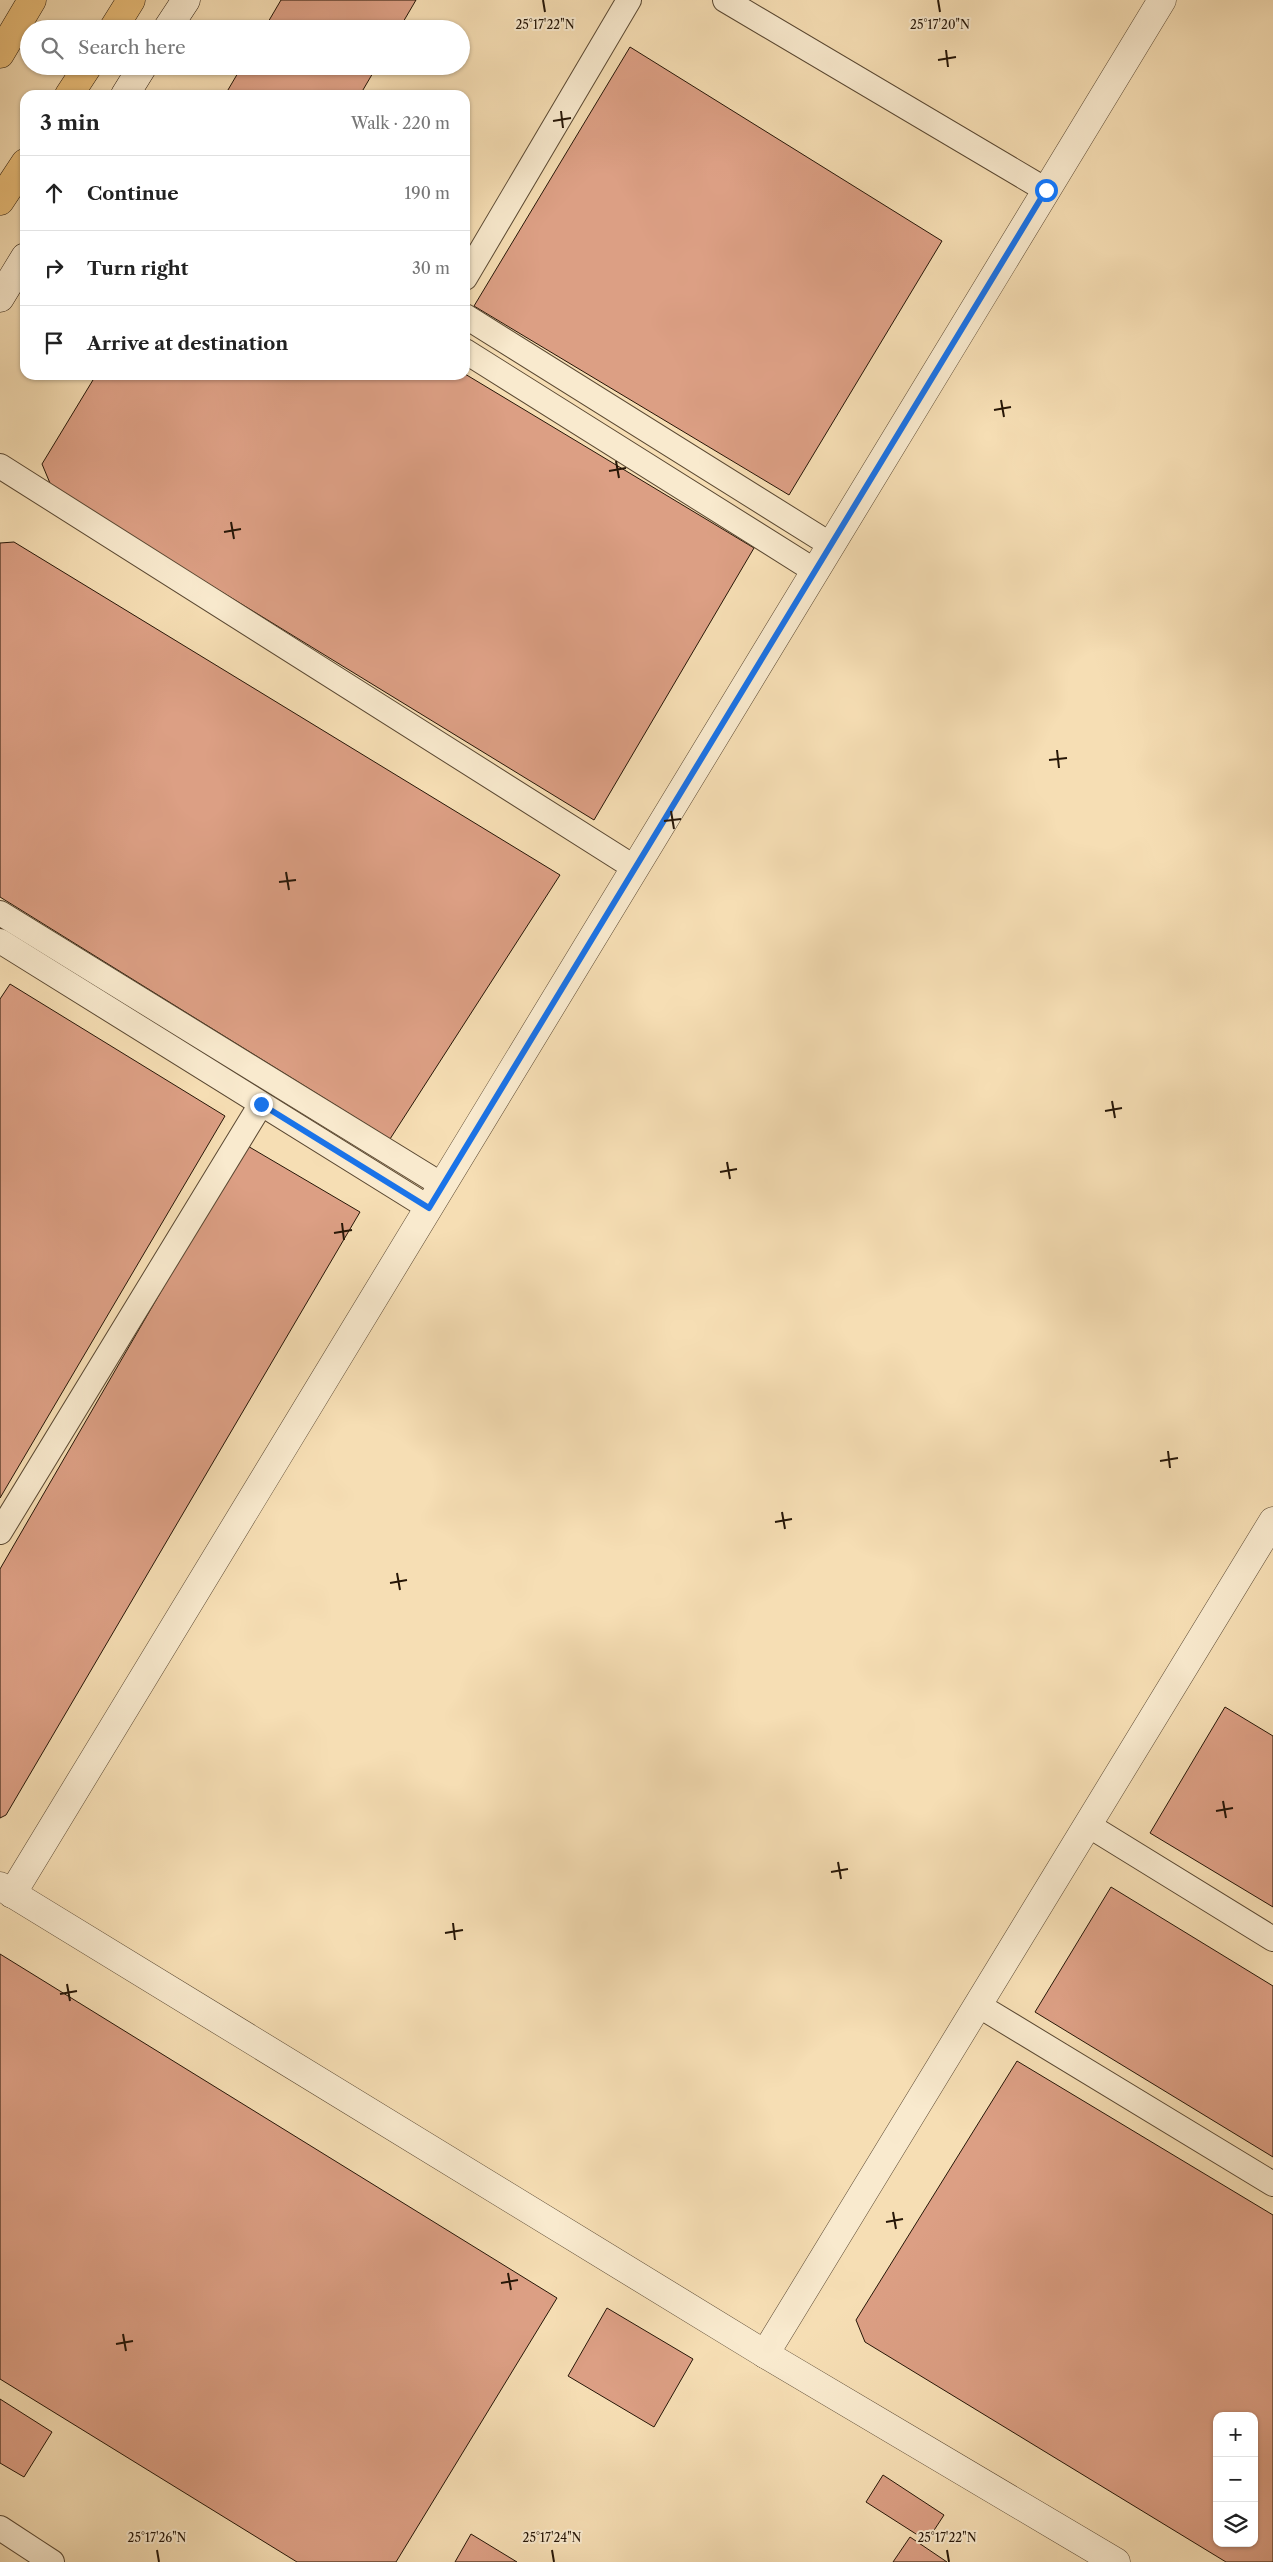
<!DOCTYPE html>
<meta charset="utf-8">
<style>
:root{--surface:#fff;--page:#f6f6f6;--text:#222;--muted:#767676;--line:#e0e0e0}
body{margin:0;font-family:"Libre Caslon Text",serif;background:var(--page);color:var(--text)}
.controls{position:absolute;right:15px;bottom:15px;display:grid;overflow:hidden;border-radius:10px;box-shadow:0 1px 4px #0004}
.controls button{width:45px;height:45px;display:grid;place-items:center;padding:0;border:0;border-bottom:1px solid var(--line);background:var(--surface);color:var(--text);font:25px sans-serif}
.stop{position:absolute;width:15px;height:15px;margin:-11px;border:4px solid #1a73e8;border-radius:50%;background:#fff}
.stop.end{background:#1a73e8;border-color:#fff;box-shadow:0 1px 5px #0008}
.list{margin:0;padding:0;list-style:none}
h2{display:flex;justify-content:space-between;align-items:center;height:65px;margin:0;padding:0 20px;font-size:21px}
h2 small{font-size:16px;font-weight:400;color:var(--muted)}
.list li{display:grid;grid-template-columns:32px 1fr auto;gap:15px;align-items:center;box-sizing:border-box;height:75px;padding:0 20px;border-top:1px solid var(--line)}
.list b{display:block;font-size:19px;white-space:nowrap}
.list em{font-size:16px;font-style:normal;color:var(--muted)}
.icon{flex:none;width:28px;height:28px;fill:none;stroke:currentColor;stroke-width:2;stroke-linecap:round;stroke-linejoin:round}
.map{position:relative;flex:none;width:1273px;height:2562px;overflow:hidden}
.search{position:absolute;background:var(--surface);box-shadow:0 1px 4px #0004;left:20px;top:20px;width:450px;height:55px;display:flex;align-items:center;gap:12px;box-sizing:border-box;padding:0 18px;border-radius:28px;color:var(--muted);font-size:19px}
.panel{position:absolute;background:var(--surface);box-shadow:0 1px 4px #0004;left:20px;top:90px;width:450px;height:290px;border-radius:15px}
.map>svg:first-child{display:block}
.building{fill:#dc9f84;stroke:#261607;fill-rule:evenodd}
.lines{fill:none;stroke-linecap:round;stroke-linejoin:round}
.lane-casing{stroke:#5a4832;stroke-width:26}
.street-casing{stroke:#5a4832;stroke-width:29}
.secondary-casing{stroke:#261607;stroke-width:29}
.primary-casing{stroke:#261607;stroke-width:29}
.lane{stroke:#f9eace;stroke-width:24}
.street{stroke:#f9eace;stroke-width:28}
.secondary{stroke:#f9eace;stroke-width:28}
.primary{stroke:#ebbf7a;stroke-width:28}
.route{stroke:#1a73e8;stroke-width:6}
.ticks{fill:none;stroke:#261607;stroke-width:2}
.ticks-label{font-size:12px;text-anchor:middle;fill:#261607;stroke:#f9eace;stroke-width:4;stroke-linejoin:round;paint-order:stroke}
</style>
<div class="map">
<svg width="1273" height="2562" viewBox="0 0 1273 2562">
<rect width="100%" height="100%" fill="#f6deb4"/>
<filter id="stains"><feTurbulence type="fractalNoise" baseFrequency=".004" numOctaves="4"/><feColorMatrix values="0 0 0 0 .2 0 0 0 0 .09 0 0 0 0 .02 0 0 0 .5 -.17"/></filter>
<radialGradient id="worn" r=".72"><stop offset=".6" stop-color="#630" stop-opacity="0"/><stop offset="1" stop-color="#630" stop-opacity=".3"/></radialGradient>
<g class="building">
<polygon points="281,0 416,0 399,29 264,29"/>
<polygon points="630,47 942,241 789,495 474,306"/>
<polygon points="242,66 377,66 360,95 225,95"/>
<polygon points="465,374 754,548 594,820 52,488 42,464 96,375"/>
<polygon points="14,542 560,875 390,1139 0,897 0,543"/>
<polygon points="10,984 225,1116 0,1498 0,999"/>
<polygon points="246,1145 360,1212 6,1815 0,1818 0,1569"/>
<polygon points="1225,1707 1273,1736 1273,1907 1150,1833"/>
<polygon points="1111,1887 1273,1986 1273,2157 1035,2012"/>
<polygon points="0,1954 557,2298 396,2562 297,2562 0,2379"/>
<path d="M1017,2061l256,154v347h-47l-361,-220 -9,-22zM1217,2416h37v127h-37z"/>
<polygon points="607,2308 693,2359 654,2427 568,2376"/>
<polygon points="0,2399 52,2432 24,2477 0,2463"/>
<polygon points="883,2475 944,2515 927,2541 866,2502"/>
<polygon points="471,2534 517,2562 455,2562"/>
<polygon points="910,2537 947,2562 893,2562"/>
</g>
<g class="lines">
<g class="lane-casing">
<g id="lane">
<polyline points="725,0 1046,190"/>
<polyline points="465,278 629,0"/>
<polyline points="465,316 831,545"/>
<polyline points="465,351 815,571"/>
<polyline points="0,466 635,868"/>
<polyline points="0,913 442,1185"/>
<polyline points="0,941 429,1208"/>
<polyline points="0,1532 261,1104"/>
<polyline points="1088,1825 1273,1939"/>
<polyline points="978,2005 1273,2184"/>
<polyline points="0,2528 52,2562"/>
</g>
</g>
<g class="street-casing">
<g id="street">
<polyline points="0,1886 765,2354 1116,2562"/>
<polyline points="12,1894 1162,0"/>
<polyline points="765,2354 1273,1521"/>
</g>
</g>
<g class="secondary-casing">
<g id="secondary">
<polyline points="167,29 186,0"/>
<polyline points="125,95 143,66"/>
<polyline points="0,298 25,257"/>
</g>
</g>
<g class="primary-casing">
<g id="primary">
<polyline points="113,29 131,0"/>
<polyline points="0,54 32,0"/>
<polyline points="69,95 88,66"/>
<polyline points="0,201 25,163"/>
</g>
</g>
<use href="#lane" class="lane"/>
<use href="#street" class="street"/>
<use href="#secondary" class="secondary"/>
<use href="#primary" class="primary"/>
</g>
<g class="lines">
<polyline class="route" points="261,1104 429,1208 1046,190"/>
</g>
<path class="ticks" d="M543,0l2,12M938,0l2,12M946,50l2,17M938,60l18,-3M561,111l2,17M553,121l18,-3M1001,400l3,17M994,410l17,-3M616,461l3,17M609,471l17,-3M231,522l3,17M224,532l17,-3M1057,750l2,18M1049,760l18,-2M671,811l3,18M664,821l17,-2M286,872l3,18M279,882l17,-2M1112,1101l3,17M1105,1111l17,-3M727,1162l3,17M720,1172l17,-3M342,1223l2,17M334,1233l18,-3M1168,1451l2,17M1160,1461l18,-3M782,1512l3,17M775,1522l17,-3M397,1573l3,17M390,1583l17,-3M1223,1801l3,17M1216,1811l17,-3M838,1862l3,17M831,1872l17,-3M453,1923l2,17M445,1933l18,-3M67,1984l3,17M60,1994l17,-3M893,2212l3,17M886,2222l17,-3M508,2273l3,17M501,2283l17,-3M123,2334l3,17M116,2344l17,-3M157,2550l2,12M552,2550l2,12M947,2550l2,12"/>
<g class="ticks-label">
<text x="940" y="29">25°17'20"N</text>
<text x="545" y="29">25°17'22"N</text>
<text x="157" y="2542">25°17'26"N</text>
<text x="552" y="2542">25°17'24"N</text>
<text x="947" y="2542">25°17'22"N</text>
</g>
<rect width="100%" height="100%" filter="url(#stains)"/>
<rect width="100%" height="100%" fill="url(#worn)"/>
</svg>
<div class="controls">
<button>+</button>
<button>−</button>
<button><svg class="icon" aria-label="layers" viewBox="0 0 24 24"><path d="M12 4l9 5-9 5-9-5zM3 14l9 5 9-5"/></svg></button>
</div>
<div class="stop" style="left:1046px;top:190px"></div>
<div class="stop end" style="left:261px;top:1104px"></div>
<div class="search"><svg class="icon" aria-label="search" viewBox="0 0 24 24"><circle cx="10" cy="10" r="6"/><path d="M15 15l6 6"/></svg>Search here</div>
<section class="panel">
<h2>3 min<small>Walk · 220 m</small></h2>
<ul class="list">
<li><svg class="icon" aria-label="ahead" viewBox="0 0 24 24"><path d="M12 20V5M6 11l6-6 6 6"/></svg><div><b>Continue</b></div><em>190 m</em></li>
<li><svg class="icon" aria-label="right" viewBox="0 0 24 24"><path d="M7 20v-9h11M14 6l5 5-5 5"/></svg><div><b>Turn right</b></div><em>30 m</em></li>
<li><svg class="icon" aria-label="arrive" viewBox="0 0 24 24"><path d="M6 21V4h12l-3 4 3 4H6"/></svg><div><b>Arrive at destination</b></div></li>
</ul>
</section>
</div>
